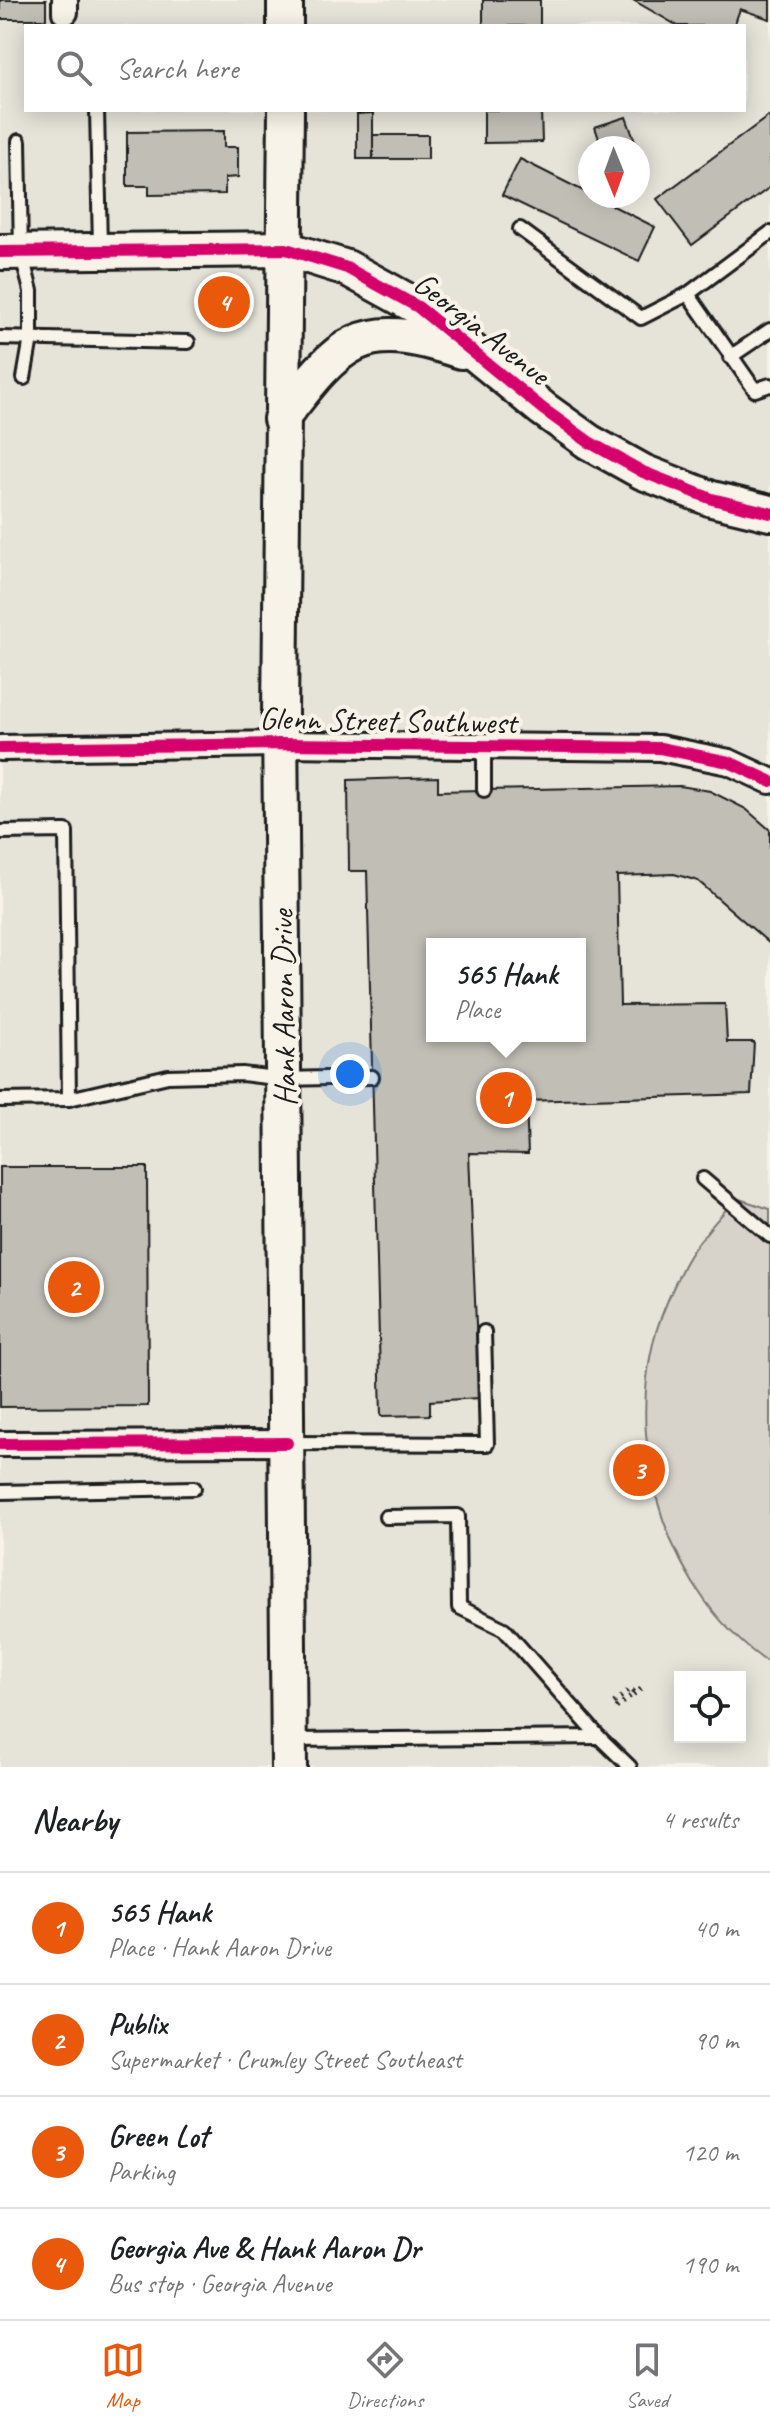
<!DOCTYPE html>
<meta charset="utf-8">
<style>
:root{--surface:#fff;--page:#f6f6f6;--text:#202124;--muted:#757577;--line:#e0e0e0;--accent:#ea580c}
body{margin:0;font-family:Caveat,sans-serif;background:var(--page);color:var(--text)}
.controls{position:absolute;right:24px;bottom:24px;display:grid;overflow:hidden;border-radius:0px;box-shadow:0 4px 20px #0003}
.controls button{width:72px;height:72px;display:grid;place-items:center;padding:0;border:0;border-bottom:2px solid var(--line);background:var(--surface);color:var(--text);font:40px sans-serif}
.compass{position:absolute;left:578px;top:136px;width:72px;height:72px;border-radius:50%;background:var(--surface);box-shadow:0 4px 20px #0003;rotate:179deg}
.you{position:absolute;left:350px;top:1074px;width:28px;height:28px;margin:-20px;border:6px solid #fff;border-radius:50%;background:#1a73e8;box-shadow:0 0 0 12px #1a73e833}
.badge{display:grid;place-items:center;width:52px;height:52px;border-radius:50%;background:var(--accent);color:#fff;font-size:26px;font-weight:700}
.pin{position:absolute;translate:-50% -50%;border:4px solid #fff;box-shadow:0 2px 8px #0006}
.popup{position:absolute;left:426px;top:938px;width:160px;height:104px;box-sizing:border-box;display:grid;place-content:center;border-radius:0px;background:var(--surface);filter:drop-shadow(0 2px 6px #0005);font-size:26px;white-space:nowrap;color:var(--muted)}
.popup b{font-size:30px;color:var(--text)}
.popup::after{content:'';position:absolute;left:50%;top:100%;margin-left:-16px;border:16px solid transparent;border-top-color:var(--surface)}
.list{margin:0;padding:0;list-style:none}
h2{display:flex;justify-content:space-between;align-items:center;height:104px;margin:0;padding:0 32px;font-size:34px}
h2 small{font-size:26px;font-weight:400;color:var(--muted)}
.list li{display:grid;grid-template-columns:52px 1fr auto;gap:24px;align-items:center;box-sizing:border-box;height:112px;padding:0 32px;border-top:2px solid var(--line)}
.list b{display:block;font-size:30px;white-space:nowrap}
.list p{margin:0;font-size:26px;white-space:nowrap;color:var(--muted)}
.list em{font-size:26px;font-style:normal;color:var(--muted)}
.icon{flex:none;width:44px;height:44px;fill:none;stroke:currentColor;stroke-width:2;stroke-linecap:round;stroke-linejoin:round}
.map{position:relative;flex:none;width:770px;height:1767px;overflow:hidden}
.search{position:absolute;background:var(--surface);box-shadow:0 4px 20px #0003;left:24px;right:24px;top:24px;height:88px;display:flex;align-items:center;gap:20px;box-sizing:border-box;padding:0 28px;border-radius:0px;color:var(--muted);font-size:30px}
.sheet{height:552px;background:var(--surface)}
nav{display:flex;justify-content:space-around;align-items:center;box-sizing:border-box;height:112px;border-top:2px solid var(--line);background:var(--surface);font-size:22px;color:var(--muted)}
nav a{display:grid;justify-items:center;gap:4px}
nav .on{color:var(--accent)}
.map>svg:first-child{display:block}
.built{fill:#e6e3d9;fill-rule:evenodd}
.green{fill:#d7d3cb;stroke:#7a7874;stroke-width:2}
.building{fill:#c0beb5;stroke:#1c1c1c;stroke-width:2;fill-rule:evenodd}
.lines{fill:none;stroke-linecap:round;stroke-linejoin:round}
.service-casing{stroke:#1c1c1c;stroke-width:18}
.minor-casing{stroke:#1c1c1c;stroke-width:30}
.secondary-casing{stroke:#1c1c1c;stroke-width:40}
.path{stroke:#1c1c1c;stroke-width:5;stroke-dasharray:2 6;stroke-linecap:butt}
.service{stroke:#f7f3e8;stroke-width:12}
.minor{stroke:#f7f3e8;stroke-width:24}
.secondary{stroke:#f7f3e8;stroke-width:34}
.cycleway-casing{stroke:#f7f3e8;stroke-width:17}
.cycleway{stroke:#d6006c;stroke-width:12}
.labels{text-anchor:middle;stroke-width:8;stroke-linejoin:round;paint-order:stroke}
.street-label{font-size:32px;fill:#1c1c1c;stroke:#f7f3e8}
</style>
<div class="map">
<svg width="770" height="1767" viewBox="0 0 770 1767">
<rect width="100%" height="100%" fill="#f7f3e8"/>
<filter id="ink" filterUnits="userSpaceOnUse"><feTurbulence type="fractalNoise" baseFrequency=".0125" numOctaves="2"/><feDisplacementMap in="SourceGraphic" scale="16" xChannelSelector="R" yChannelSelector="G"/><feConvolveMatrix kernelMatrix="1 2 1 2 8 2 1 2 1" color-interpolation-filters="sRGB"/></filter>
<g filter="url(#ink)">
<path class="built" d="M0,0h770v1767h-770zM26,26h718v84h-718zM590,148h48v48h-48zM432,944h148v92h-148zM680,1677h60v60h-60z"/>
<path class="green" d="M736,1198l34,11v455c-101,-68 -145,-208 -116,-325 6,-22 17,-47 27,-68 12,-27 36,-50 55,-73z"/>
<g class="building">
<rect x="0" y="0" width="46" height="19"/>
<rect x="483" y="0" width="57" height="26"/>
<polygon points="633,0 770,0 770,19 740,9 734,26 678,26"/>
<polygon points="484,110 541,110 542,142 484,143"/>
<polygon points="373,113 373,159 357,159 357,114"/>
<polygon points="770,115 770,187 692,245 657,199"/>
<polygon points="626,117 637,147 602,148 595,127"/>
<polygon points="224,131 224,147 238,147 238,177 225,178 225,194 149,195 149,186 127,186 127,132"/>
<rect x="373" y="135" width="55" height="24"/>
<polygon points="520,159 655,227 639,261 502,195"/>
<path d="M438,777v14l242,-5 30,5 36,18 24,21v114l-72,-63 -24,-7 -57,2 3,129 105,-1 2,38h27l-3,52 -225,7 2,53 -59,-1 10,245 -49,3v14l-49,1 -14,-545h-18l-1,-91zM432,944h148v92h-148z"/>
<polygon points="0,1167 147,1167 148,1406 0,1407"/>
</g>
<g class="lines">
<g class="service-casing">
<g id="service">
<polyline points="97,110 100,247"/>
<polyline points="19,141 21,252 31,291 31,338 24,378"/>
<polyline points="520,229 641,318 688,294"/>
<polyline points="770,233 688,294 755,390 770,385"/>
<polyline points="0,338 188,342"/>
<polyline points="730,357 770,330"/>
<polyline points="484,790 484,747"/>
<polyline points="0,832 66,831 69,1099"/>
<polyline points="0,1100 69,1099 168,1076 242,1074 284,1079 372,1077"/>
<polyline points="703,1179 770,1236"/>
<polyline points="287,1443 487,1444 484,1332"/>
<polyline points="0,1492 194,1488"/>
<polyline points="386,1517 458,1516 459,1607 504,1629 599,1737 630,1767"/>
<polyline points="290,1740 599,1737"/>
</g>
</g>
<g class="minor-casing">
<g id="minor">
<polyline points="65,12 65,0"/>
<polyline points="0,748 280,744 660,748 729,762 770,781"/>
<polyline points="0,1444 287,1443"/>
</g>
</g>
<g class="secondary-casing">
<g id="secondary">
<polyline points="285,0 285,26"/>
<polyline points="286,110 280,715 289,1767"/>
<polyline points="0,252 286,249 347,268 418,307 543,409 589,442 643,472 712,499 770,513"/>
<path d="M281,419c60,-78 79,-102 180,-68"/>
</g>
</g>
<g class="path">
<polyline points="633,1695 645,1686"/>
<polyline points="614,1703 630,1689 634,1693 615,1709"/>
</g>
<use href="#service" class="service"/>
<use href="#minor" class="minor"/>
<use href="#secondary" class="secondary"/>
<g class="cycleway-casing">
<g id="cycleway">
<polyline points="0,252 286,249 347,268 418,307 543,409 589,442 643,472 712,499 770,513"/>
<polyline points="0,748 280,744 660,748 729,762 770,781"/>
<polyline points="0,1444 287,1443"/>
</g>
</g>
<use href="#cycleway" class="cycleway"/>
</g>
</g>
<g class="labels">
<g class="street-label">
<text transform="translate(482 328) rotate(38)" y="11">Georgia Avenue</text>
<text transform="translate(388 720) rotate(1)" y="11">Glenn Street Southwest</text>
<text transform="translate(283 1008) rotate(-91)" y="11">Hank Aaron Drive</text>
</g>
</g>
</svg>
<div class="controls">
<button><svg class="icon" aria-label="locate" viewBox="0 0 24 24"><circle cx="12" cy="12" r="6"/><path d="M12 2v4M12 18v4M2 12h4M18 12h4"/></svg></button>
</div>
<svg class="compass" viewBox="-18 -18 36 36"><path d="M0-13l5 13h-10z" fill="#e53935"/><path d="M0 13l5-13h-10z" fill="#757577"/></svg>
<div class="you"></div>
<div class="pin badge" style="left:506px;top:1098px">1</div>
<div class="popup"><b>565 Hank</b>Place</div>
<div class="pin badge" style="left:74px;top:1287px">2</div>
<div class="pin badge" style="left:639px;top:1470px">3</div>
<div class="pin badge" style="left:224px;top:302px">4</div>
<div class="search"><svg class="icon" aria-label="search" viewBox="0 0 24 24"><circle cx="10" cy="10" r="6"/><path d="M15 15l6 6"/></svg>Search here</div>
</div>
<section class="sheet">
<h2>Nearby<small>4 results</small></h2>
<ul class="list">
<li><span class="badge">1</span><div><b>565 Hank</b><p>Place · Hank Aaron Drive</p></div><em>40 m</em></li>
<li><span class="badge">2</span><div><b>Publix</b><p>Supermarket · Crumley Street Southeast</p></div><em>90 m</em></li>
<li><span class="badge">3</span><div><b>Green Lot</b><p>Parking</p></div><em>120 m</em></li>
<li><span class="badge">4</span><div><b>Georgia Ave &amp; Hank Aaron Dr</b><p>Bus stop · Georgia Avenue</p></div><em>190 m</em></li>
</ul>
</section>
<nav>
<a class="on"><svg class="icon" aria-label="map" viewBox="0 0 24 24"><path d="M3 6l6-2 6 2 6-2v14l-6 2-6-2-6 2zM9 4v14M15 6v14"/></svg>Map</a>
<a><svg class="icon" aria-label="directions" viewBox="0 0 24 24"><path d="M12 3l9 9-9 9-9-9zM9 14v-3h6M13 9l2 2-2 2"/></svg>Directions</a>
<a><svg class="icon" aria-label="saved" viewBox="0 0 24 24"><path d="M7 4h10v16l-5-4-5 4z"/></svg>Saved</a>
</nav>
